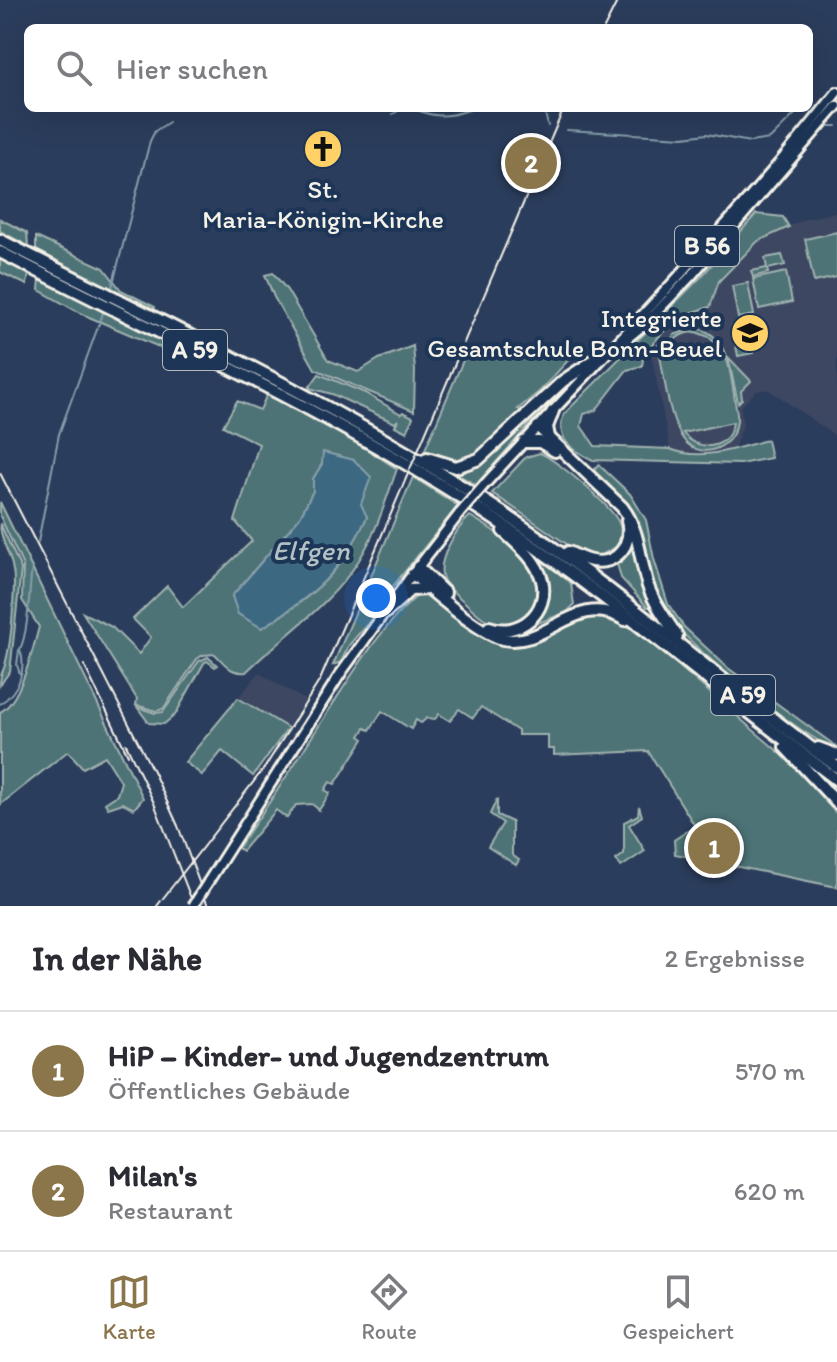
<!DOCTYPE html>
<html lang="de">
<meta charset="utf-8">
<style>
:root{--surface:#fff;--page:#f7f7f7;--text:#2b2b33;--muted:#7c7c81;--line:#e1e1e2;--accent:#8a764a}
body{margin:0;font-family:Itim,sans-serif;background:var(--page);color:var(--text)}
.you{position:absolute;left:376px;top:598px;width:28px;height:28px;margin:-20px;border:6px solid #fff;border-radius:50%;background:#1a73e8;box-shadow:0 0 0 12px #1a73e833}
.badge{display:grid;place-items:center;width:52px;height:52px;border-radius:50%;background:var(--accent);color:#fff;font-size:26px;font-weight:700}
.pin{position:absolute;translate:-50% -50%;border:4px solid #fff;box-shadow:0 2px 8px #0006}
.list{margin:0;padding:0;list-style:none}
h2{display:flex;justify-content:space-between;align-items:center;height:104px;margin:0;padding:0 32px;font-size:34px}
h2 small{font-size:26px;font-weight:400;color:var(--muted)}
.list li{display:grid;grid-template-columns:52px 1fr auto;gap:24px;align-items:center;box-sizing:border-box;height:120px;padding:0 32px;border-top:2px solid var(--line)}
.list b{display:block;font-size:30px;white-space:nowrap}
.list p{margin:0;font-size:26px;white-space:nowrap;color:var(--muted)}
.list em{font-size:26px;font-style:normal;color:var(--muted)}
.icon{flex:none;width:44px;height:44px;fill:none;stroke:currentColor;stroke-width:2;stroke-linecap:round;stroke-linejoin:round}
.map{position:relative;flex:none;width:837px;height:906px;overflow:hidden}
.search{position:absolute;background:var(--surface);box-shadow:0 8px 32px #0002;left:24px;right:24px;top:24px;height:88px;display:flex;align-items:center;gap:20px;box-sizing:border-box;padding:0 28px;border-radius:12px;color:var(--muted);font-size:30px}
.sheet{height:344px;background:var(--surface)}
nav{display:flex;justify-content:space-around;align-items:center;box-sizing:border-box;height:112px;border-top:2px solid var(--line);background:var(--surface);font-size:22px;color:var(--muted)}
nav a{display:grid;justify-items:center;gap:4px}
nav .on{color:var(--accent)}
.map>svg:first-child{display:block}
.built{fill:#3c4762}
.green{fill:#4d7376;stroke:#a0b2af;stroke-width:2;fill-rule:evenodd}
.water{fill:#3c6882;stroke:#869fab;stroke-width:2}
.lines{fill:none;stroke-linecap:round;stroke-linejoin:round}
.stream{stroke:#869fab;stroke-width:2}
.major-casing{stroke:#f4f1e8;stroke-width:14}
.highway-casing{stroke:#f4f1e8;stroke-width:16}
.major{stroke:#1d3557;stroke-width:8}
.highway{stroke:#1d3557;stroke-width:10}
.tram{stroke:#f4f1e8;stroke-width:2}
.rail{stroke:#f4f1e8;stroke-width:2}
.major-bridge-casing{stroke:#f4f1e8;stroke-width:14;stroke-linecap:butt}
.major-bridge{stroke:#1d3557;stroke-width:8}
.labels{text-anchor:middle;stroke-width:8;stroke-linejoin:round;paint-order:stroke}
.shield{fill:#1d3557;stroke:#b4b9bc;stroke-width:2}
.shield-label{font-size:24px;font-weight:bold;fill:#f4f1e8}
.poi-label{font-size:26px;fill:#f4f1e8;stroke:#1d3557}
.water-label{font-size:28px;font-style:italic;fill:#b4c1c4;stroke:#1d3557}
</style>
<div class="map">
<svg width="837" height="906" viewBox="0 0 837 906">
<rect width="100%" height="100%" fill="#2b3d5c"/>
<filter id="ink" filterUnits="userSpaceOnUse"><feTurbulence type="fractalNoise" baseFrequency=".0125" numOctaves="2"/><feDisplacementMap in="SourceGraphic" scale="16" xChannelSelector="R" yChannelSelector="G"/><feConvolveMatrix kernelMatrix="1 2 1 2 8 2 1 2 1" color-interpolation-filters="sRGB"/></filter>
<g filter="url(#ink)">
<g class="built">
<polygon points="837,212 837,437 768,389 756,391 741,407 743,426 734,448 710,455 680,453 670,449 650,348 677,317 710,307 718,281 758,241 805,219"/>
<polygon points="259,673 305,700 288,728 238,698"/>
</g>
<g class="green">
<path d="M756,214l27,3 6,10 -31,14 -39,40 -9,26 -33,10 -33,36 -2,13 -15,4 -31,40 -12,4 -3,12 14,20 75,3c32,13 66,-1 97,-9l4,18 -31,6 -147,-4c-21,-10 -39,-21 -29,-46l137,-137z"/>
<polygon points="0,219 27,233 28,246 0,231"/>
<polygon points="837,232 837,277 814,282 805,239"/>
<polygon points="36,237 104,268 121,290 155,307 154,312 36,250"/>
<polygon points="782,255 785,265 768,269 768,273 753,277 751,271 767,268 765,258"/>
<polygon points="0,258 29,273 27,285 0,272"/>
<polygon points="786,272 792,302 759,309 753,279"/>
<polygon points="273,273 287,290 328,360 358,372 379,359 413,346 415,370 414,411 315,369 274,297 265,275"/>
<polygon points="40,279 189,353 187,359 82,314 39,290"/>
<polygon points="748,283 754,315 738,318 732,286"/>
<polygon points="747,323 753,353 738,356 732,326"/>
<path d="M693,328c39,2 38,56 44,86 3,34 -40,52 -57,20 -13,-24 -16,-60 -22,-89l5,-1 2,4 9,-13zM696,332l13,5 9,9 -51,11c3,-16 13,-25 29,-25zM733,422c-3,27 -34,32 -50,11z"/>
<polygon points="467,351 574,354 540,391 518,409 533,413 572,378 575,380 529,425 476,485 423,454"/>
<polygon points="728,357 751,381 741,391 742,399 738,403"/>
<polygon points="319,374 365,393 401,414 403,412 413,417 407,432 395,426 398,420 395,423 332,394 309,388"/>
<path d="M268,392l67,36 62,41c-11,30 -20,63 -38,91 -27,44 -76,76 -113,112 -15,2 -21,-8 -31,-18l-12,1 -6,4 -34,50 -7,2 -20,-6 1,-6 -54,-86 29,14 27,27 12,-17 -18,-18 34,-33 16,21 69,-66 -17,-20 24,-77 -36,-18 14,-25 23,9zM322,464l45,53c-27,57 -52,78 -105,111l-30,-32 68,-79 13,-26v-12z"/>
<path d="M540,453c16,6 77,57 80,73 2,6 -1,14 -2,20l-20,11 -24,-8 -82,-56 34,-36z"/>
<path d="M599,465l31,29 16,26 8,39 14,45 16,23 44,41 109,79v3c-37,-14 -160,-111 -178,-146 -11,-23 -8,-49 -17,-71 -10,-25 -32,-43 -50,-61z"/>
<polygon points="413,477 458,506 389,591 375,615 349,645 341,662 333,665"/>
<path d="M0,502l143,296 -9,11 -11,-6 -15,5 -3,-5 12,-8 4,-13 -16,-26 -22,12 -15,-17 -68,54v-93c21,-10 33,-64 39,-85l-17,-27 1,-34 -23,-50z"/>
<path d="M470,516c28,17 84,49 62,91 -6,11 -18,17 -31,17 -13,0 -22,-9 -31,-17 -8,-8 -20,-16 -26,-26 -10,-18 13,-53 26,-65z"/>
<path d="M0,523l21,46 -10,94 -1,8 -10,14c0,-15 4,-12 6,-24 6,-24 7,-52 8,-77 1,-27 -14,-39 -14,-61z"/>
<polygon points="633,535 643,586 652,607 647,607 621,578 616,560"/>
<path d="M538,557l33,26 3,22 -7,7 -34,13c20,-25 22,-38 4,-65z"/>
<path d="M421,593l11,3 70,47 75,-27 40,1 63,50 107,92 50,55v73l-162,-33 -1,-14 21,-14 -47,-75 -94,4v-6h-6v-14h-30v-4l-37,-24 -8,11 -14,-9 -9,12 -11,-7 -4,5 -8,-1 -6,5 -5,-3 -5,9 -29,-18 -12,19 -5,-2 -5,8 4,3 -29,45 -5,-2 -5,8 5,3 -11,17 -7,-6 -16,1 -9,13 -11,-8 -34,41 -4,-3c26,-37 51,-75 75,-113 28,-43 68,-112 108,-142z"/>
<polygon points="208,657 217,665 215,667 207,661 204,663 175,715 164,724 149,723 137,707 155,713 163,712 199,661"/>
<polygon points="238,698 288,728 253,776 222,751 202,775 185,762"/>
<polygon points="497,799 497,815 512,822 512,855 519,860 516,865 488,847 503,823 490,814"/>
<polygon points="639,806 642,816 629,825 645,851 621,867 616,860 624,854 624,822 638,815"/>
</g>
<path class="water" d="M323,452l31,8 17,17 -10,27 6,13c-27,57 -52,77 -105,111l-24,-14 -6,-18 68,-79 13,-26v-12l9,-15z"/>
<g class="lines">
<g class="stream">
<path d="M413,108c22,11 39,9 61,0"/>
<polyline points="519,108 520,108"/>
<polyline points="527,108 536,112 544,108 548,126"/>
<polyline points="393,114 403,108"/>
<polyline points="829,126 837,126"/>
<polyline points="567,130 683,137 707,134 750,142 770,139 797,112 807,110 814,113"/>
<polyline points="112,287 150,141 155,131 169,122"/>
<polyline points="38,542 59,434 103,313"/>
<polyline points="19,650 17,665 20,674"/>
<path d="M0,704c19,-13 27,-34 20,-55 9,-18 9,-60 12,-82"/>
</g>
<g class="major-casing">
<g id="major">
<polyline points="624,341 645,324 692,275 837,106"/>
<path d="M485,484c119,-130 243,-253 352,-392"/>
<polyline points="208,882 341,673 408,580 460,513"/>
</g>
</g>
<g class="highway-casing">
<g id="highway">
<path d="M0,240c169,86 342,166 500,271 118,78 223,173 337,256"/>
<path d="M0,252c163,84 331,160 485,261 123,81 234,179 352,267"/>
<path d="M538,427l84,80c18,23 17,51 26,79 6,18 19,34 29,50"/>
<polyline points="549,437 547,427 553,411"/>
<polyline points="524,442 540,442 555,451"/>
<polyline points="427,458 456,467 479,459 563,381 617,345"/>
<path d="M568,552c8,3 16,8 24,9 26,5 41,-18 35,-41"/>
<polyline points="418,567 445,593"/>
<path d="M413,574c18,17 67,60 90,65 46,9 72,-49 122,-19"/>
<polyline points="385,613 410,590 429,589"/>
<path d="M489,627c30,11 61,-15 53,-47 -6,-21 -24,-35 -39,-49"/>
<polyline points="785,747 837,803"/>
<polyline points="818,748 837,755"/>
</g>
</g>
<use href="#major" class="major"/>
<use href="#highway" class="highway"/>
<g class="tram">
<polyline points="604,28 618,0"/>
<polyline points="157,906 265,767 320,680 564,108"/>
</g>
<g class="rail">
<polyline points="0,473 154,773 178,826 208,906"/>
<polyline points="84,665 128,755"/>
<polyline points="126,744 154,803 194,906"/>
</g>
<g class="major-bridge-casing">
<g id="major-bridge">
<polyline points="460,513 485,484"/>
<polyline points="193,906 208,882"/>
</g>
</g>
<use href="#major-bridge" class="major-bridge"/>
</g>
</g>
<defs>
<g id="church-disc" transform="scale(2)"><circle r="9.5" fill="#ffd166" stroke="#1d3557"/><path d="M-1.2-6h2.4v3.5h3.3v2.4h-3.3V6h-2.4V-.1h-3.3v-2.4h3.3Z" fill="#111"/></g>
<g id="school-disc" transform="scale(2)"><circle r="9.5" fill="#ffd166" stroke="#1d3557"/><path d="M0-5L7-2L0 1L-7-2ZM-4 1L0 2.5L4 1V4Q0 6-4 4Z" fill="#111"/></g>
</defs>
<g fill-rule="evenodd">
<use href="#church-disc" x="323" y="149"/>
<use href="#school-disc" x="750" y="333"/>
</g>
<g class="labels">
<g class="shield">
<rect x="675" y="226" width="64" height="40" rx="6"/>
<rect x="163" y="330" width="64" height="40" rx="6"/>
<rect x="711" y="675" width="64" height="40" rx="6"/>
</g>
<g class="shield-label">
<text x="707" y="254">B 56</text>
<text x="195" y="358">A 59</text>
<text x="743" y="703">A 59</text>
</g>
<g class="poi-label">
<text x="323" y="198">St.<tspan x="323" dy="30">Maria-Königin-Kirche</tspan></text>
<text x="722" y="327" text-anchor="end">Integrierte<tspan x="722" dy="30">Gesamtschule Bonn-Beuel</tspan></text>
</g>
<g class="water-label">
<text x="311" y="560">Elfgen</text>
</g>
</g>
</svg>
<div class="you"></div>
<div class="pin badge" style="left:714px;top:848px">1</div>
<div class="pin badge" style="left:531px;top:163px">2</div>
<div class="search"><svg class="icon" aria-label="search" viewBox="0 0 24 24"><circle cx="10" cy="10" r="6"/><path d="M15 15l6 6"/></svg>Hier suchen</div>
</div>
<section class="sheet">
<h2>In der Nähe<small>2 Ergebnisse</small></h2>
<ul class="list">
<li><span class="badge">1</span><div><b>HiP – Kinder- und Jugendzentrum</b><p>Öffentliches Gebäude</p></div><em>570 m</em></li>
<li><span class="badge">2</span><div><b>Milan's</b><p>Restaurant</p></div><em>620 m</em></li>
</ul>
</section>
<nav>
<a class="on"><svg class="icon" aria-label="map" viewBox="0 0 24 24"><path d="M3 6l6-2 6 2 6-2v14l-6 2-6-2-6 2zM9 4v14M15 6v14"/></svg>Karte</a>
<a><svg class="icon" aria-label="directions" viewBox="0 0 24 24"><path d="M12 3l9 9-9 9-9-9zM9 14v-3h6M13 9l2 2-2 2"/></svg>Route</a>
<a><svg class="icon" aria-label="saved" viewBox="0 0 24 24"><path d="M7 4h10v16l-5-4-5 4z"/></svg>Gespeichert</a>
</nav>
